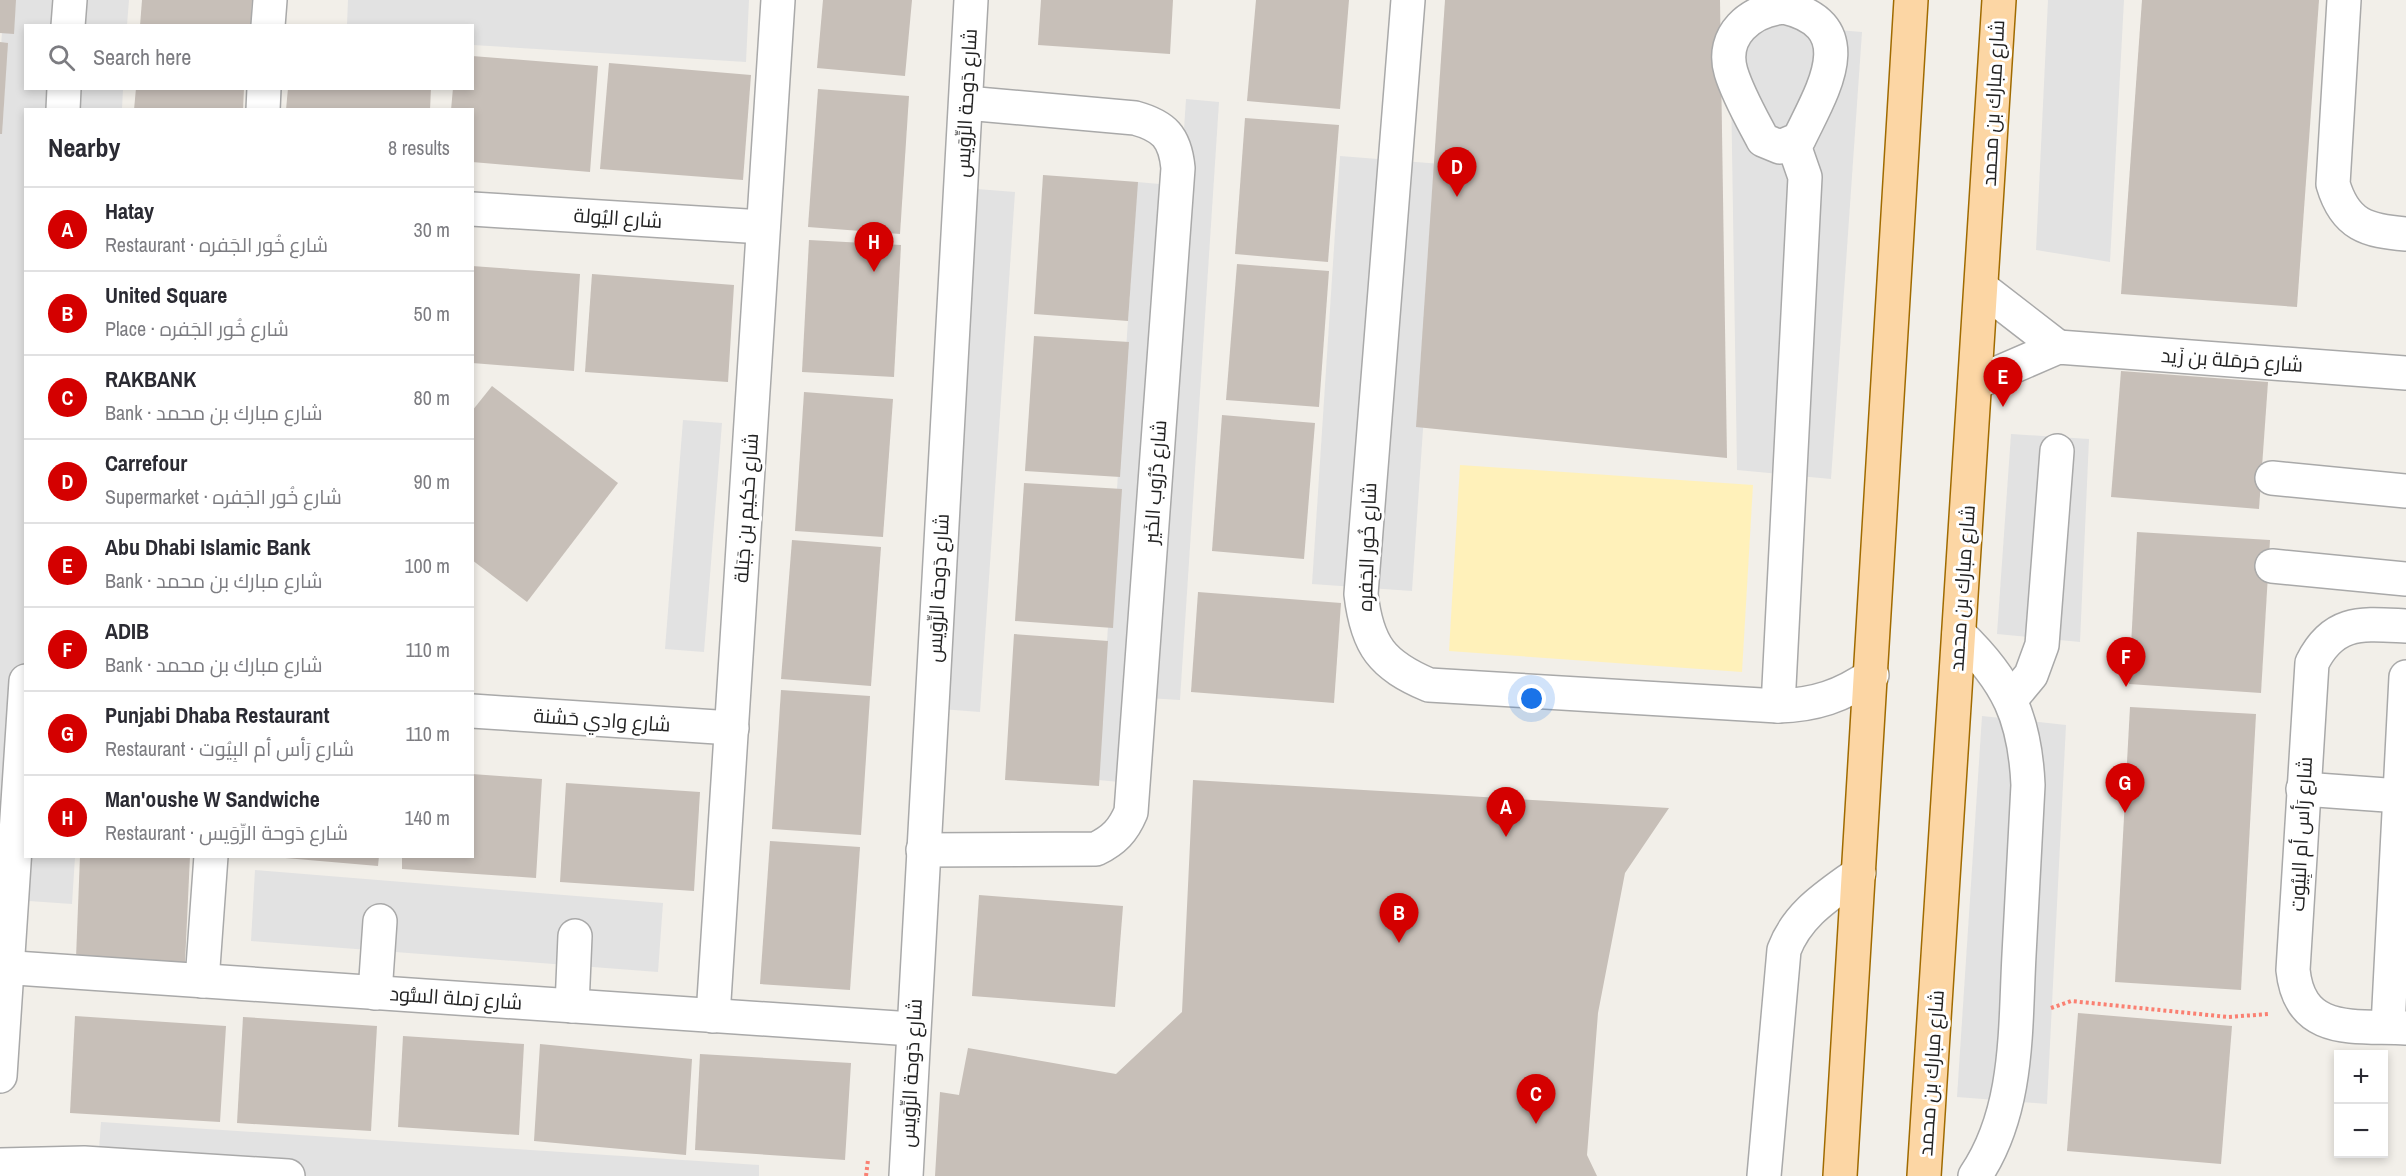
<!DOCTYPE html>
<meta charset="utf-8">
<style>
:root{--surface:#fff;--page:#f2f2f3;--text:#2b2b33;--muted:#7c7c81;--line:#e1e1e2;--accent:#d40000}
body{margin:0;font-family:"Archivo Narrow",Cairo,sans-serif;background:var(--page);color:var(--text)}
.controls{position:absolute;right:18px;bottom:18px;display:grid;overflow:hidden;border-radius:0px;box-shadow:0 3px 9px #0003}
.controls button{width:54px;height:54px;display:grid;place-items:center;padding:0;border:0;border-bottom:2px solid var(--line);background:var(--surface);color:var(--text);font:30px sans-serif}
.you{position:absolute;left:1532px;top:699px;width:21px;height:21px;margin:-15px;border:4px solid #fff;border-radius:50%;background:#1a73e8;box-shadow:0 0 0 9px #1a73e833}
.badge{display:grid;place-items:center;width:39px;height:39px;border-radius:50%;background:var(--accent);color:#fff;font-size:20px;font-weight:700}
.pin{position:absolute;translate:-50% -50px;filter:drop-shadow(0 2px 3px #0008)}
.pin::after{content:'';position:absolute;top:32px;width:21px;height:18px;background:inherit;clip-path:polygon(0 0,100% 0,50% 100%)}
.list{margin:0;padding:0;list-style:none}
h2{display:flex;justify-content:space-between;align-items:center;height:78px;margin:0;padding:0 24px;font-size:26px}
h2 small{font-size:20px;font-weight:400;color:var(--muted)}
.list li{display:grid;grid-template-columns:39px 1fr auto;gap:18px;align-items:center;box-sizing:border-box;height:84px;padding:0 24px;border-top:2px solid var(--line)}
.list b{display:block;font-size:22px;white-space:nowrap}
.list p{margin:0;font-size:20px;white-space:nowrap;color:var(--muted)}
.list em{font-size:20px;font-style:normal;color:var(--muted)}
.icon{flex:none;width:33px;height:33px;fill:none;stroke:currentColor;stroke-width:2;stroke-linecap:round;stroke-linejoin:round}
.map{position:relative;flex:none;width:2406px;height:1176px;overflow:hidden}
.search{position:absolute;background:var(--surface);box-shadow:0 3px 9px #0003;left:24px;top:24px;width:450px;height:66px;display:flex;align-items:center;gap:15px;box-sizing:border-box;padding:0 21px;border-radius:0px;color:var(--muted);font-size:22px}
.panel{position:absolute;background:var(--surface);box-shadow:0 3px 9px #0003;left:24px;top:108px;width:450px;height:750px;border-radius:0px}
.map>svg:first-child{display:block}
.sand{fill:#fff1ba}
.parking{fill:#e2e2e2}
.building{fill:#c7bfb8}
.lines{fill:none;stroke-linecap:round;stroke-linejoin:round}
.minor-casing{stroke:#a9a9a9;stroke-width:36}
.major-casing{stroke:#a06b00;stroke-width:36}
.path{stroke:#fa8072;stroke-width:4;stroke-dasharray:3 3;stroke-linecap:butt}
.minor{stroke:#fff;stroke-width:33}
.major{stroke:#fcd6a4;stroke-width:33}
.labels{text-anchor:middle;stroke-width:6;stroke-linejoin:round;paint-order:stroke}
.street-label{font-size:20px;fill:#222;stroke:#fff}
</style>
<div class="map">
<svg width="2406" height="1176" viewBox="0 0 2406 1176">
<rect width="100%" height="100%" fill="#f2efe9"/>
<polygon class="sand" points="1460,465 1753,485 1742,672 1449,651"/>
<g class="parking">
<polygon points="4,0 129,0 127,25 26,26 26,88 123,89 122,109 26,110 26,856 75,857 72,904 0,899 0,64"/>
<polygon points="348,0 749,0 746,62 473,45 472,26 347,25"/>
<polygon points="2048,0 2124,0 2110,262 2036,250"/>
<polygon points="1730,21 1862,32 1831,479 1737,470"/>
<polygon points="1186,99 1219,102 1180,700 1147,698"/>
<polygon points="1340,156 1441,164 1412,591 1312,584"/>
<polygon points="1137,182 1171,185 1131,783 1098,780"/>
<polygon points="977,189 1015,192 980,712 941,709"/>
<polygon points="683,420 722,423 704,652 665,649"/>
<polygon points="2011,434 2089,439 2080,642 1997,634"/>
<polygon points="1982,716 2066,725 2047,1104 1957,1097"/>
<polygon points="255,870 663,903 658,972 251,941"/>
<polygon points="101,1122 759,1165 759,1176 97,1176"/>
</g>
<g class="building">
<polygon points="0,0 16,0 14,34 0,33"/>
<polygon points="142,0 252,0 251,26 140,26"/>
<polygon points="823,0 912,0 905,76 817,68"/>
<polygon points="1041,0 1173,0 1170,54 1038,45"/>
<polygon points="1256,0 1349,0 1340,109 1247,101"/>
<polygon points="1445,0 1720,0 1727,458 1416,427"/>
<polygon points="2142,0 2319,0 2297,307 2121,294"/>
<polygon points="0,42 8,43 2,134 0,134"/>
<polygon points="472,56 598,66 590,172 472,162 472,110 451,110 453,88 472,88"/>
<polygon points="609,63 751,75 743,180 600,169"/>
<polygon points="136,88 244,88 243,110 134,110"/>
<polygon points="288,88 431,88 430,110 286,110"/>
<polygon points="818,89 909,96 900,234 808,227"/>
<polygon points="1245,118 1339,125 1328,262 1235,254"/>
<polygon points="1043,175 1138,182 1128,321 1034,314"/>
<polygon points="809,240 901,245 894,377 802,372"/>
<polygon points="1237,264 1329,271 1319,407 1226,400"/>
<polygon points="472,266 580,274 574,371 472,363"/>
<polygon points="592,274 734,285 728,382 585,372"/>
<polygon points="1034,336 1129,342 1120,477 1025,471"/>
<polygon points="2121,371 2268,382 2259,509 2111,497"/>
<polygon points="492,386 618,483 527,602 472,560 472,411"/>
<polygon points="804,392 893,399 883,537 795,531"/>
<polygon points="1222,415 1315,423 1304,559 1212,551"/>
<polygon points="1024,483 1122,489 1113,628 1015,621"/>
<polygon points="2137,532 2270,540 2261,693 2129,684"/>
<polygon points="792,540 881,547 871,686 781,679"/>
<polygon points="1198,592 1341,603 1334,703 1191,692"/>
<polygon points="1014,634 1108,641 1099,786 1005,780"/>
<polygon points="781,690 870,696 861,835 772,829"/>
<polygon points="2130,707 2256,714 2241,990 2115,982"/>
<polygon points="472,774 542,779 536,878 402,869 402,856 472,856"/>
<polygon points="1193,780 1669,808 1625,873 1598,1013 1587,1155 1597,1176 935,1176 940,1092 959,1095 968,1048 1116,1074 1182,1012"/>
<polygon points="566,783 700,792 694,891 560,882"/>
<polygon points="770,841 860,847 850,990 760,984"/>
<polygon points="80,856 190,856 185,963 76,958"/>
<polygon points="262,856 379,856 378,866"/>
<polygon points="979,895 1123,906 1115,1007 972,996"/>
<polygon points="2078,1013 2232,1026 2221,1164 2067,1151"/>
<polygon points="75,1016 226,1026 220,1122 70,1113"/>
<polygon points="243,1017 377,1026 371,1131 237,1123"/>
<polygon points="403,1036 524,1044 519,1135 398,1127"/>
<polygon points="540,1044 692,1059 686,1155 534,1141"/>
<polygon points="700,1054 851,1063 845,1160 695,1150"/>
</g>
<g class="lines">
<g class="minor-casing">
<g id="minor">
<path d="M1408,0l-47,594c6,52 21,71 68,91l349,21c37,-1 64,-10 94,-31"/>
<path d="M2344,0l-11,184c12,41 34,47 73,50"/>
<path d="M1784,7c80,19 38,84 15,132l-19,8 -17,-7c-11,-21 -25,-45 -32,-68 -11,-37 20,-62 53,-65z"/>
<polyline points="68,26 70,0"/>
<polyline points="268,26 270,0"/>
<polyline points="63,110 64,88"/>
<polyline points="263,110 264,88"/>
<polyline points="472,209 763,227"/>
<polyline points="1983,289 2058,347"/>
<polyline points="1975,383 2058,347 2406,373"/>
<polyline points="2272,478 2406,491"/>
<polyline points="2272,566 2406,579"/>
<path d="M2406,626c-43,-2 -72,-7 -94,37l-19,307c7,67 63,55 113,58"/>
<path d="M1959,634c49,47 66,84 69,151 -3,57 -6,113 -9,170 -4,75 0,156 -44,221"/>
<polyline points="2011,699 2031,675 2042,645 2057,451"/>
<polyline points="1778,706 1805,177 1797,154 1789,145"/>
<polyline points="472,711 732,728"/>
<polyline points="2303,789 2400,796"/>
<path d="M923,850l173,-1c18,-9 27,-18 35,-37l47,-644c-3,-31 -14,-42 -43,-50l-169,-15"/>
<polyline points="0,967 912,1029"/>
<polyline points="202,981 211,856"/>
<polyline points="375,993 380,921"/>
<polyline points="572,1006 575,936"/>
<polyline points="713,1016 778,0"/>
<polyline points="2388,1026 2406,677"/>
<polyline points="0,1076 26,681"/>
<polyline points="0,1165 84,1163 288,1176"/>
<polyline points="906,1176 971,0"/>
<path d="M1764,1176l20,-226c14,-37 45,-55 75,-77"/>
</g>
</g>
<g class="major-casing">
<g id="major">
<polyline points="1840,1176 1911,0"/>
<polyline points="1924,1176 1999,0"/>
</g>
</g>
<g class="path">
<polyline points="2051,1008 2071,1001 2228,1017 2269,1014"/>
<polyline points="866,1176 868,1160"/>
</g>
<use href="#minor" class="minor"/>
<use href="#major" class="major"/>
</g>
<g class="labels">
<g class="street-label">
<text transform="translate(966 103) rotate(-87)" y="7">شارع دَوحة الرِّوَيس</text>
<text transform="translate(1993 103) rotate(-87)" y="7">شارع مبارك بن محمد</text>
<text transform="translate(618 218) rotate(4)" y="7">شارع اليُولة</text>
<text transform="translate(2232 360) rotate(4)" y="7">شارع حَرمَلة بن زَيد</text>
<text transform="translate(1155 482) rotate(-86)" y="7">شارع دُرُوب الخَير</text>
<text transform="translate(746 508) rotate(-86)" y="7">شارع حَكِيم بن جَبَلة</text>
<text transform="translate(1367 547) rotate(-88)" y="7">شارع خُور الجَفره</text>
<text transform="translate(938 588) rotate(-87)" y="7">شارع دَوحة الرِّوَيس</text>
<text transform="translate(1962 588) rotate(-86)" y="7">شارع مبارك بن محمد</text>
<text transform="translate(602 720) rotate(4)" y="7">شارع وادِي حَشنة</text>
<text transform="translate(2301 834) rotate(-87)" y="7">شارع رَأس أم البِيُوت</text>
<text transform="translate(456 998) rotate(4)" y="7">شارع رَملة السُّود</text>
<text transform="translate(911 1073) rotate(-87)" y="7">شارع دَوحة الرِّوَيس</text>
<text transform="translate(1931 1073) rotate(-86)" y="7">شارع مبارك بن محمد</text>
</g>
</g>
</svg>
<div class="controls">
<button>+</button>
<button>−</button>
</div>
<div class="you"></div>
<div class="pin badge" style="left:1506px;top:837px">A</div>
<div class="pin badge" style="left:1399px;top:943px">B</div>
<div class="pin badge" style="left:1536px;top:1124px">C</div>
<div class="pin badge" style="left:1457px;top:197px">D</div>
<div class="pin badge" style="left:2003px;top:407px">E</div>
<div class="pin badge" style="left:2126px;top:687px">F</div>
<div class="pin badge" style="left:2125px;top:813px">G</div>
<div class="pin badge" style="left:874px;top:272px">H</div>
<div class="search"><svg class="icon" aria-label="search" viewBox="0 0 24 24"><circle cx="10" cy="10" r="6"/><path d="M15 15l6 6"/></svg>Search here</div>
<section class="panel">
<h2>Nearby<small>8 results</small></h2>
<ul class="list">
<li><span class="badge">A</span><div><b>Hatay</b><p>Restaurant · شارع خُور الجَفره</p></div><em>30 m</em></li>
<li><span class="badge">B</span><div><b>United Square</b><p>Place · شارع خُور الجَفره</p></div><em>50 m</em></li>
<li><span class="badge">C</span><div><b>RAKBANK</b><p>Bank · شارع مبارك بن محمد</p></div><em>80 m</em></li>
<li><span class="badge">D</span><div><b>Carrefour</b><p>Supermarket · شارع خُور الجَفره</p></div><em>90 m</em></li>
<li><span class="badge">E</span><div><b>Abu Dhabi Islamic Bank</b><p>Bank · شارع مبارك بن محمد</p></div><em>100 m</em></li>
<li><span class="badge">F</span><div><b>ADIB</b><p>Bank · شارع مبارك بن محمد</p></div><em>110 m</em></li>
<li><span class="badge">G</span><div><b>Punjabi Dhaba Restaurant</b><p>Restaurant · شارع رَأس أم البِيُوت</p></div><em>110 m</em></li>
<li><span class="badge">H</span><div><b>Man'oushe W Sandwiche</b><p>Restaurant · شارع دَوحة الرِّوَيس</p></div><em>140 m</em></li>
</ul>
</section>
</div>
